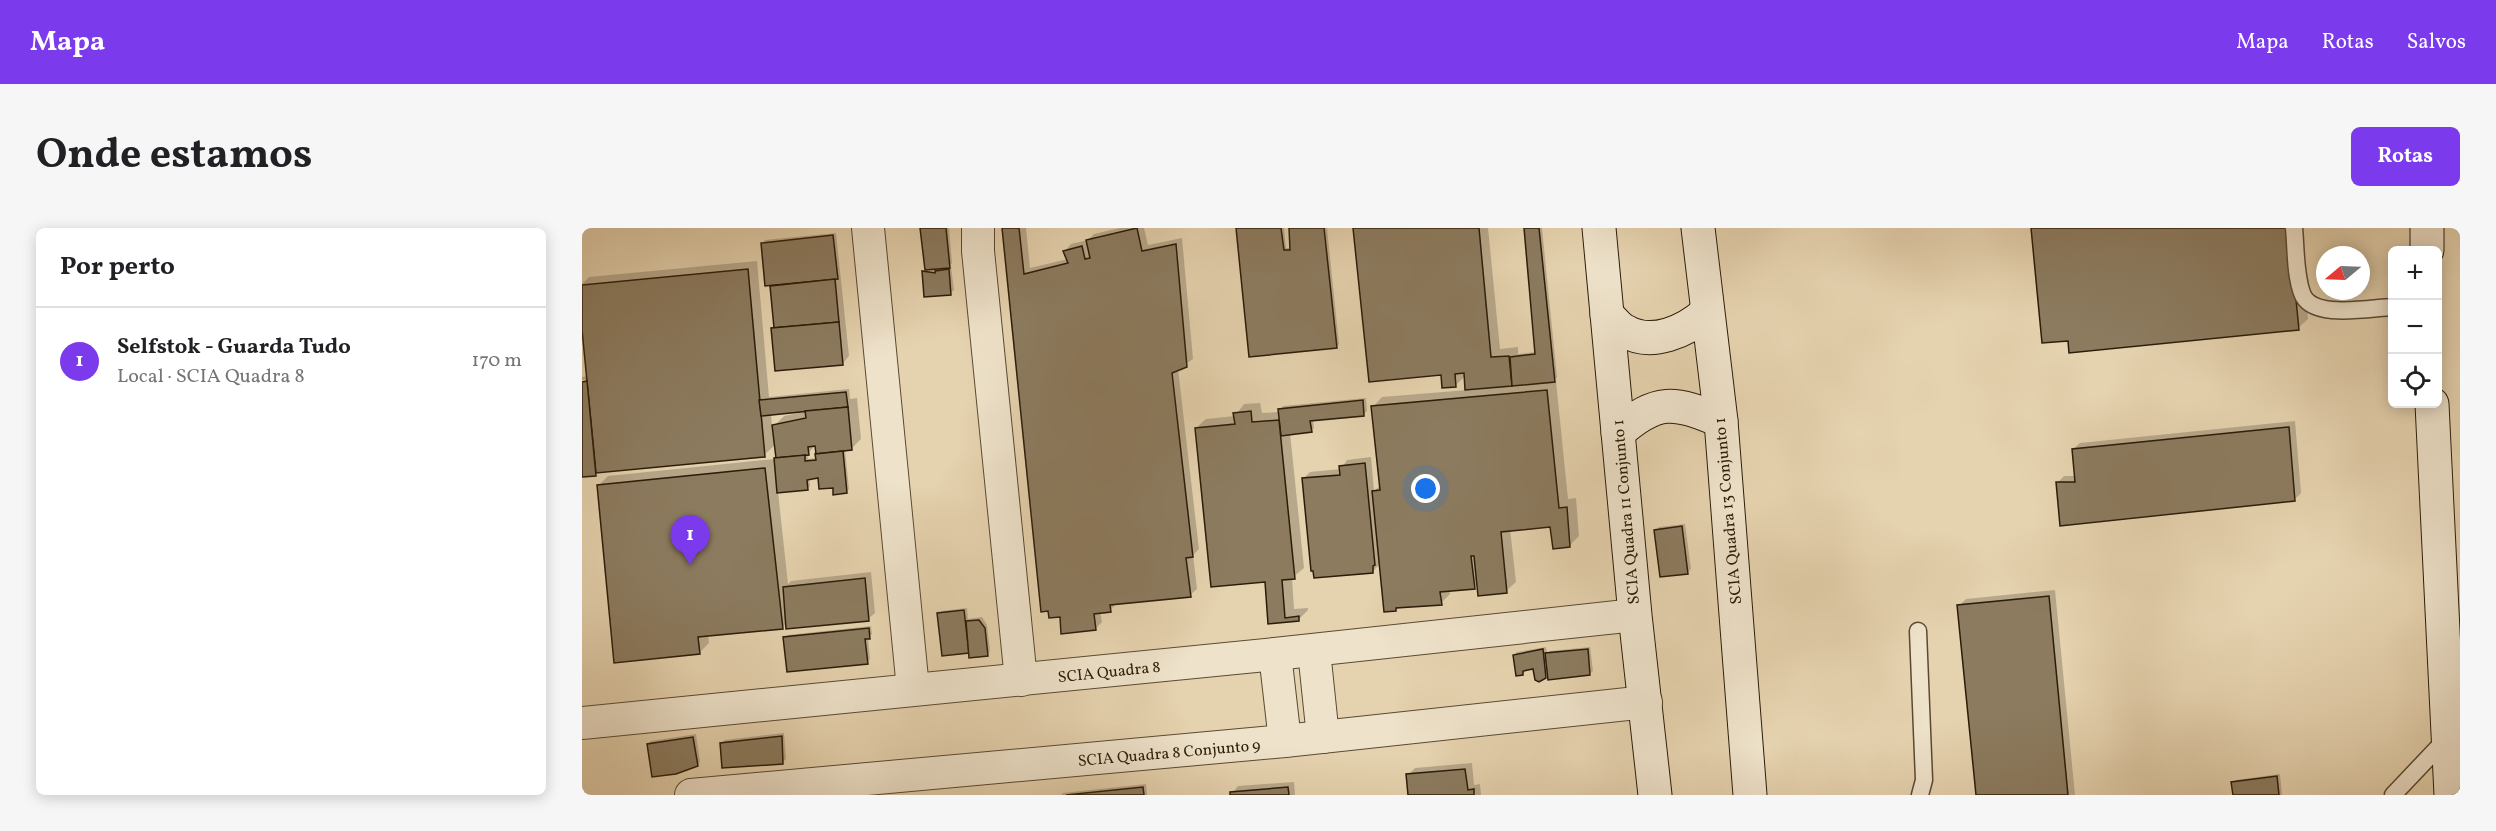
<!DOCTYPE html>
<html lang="pt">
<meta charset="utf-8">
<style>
:root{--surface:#fff;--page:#f6f6f6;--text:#202124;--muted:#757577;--line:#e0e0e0;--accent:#7c3aed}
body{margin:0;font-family:Vollkorn,serif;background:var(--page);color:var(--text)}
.controls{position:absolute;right:18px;top:18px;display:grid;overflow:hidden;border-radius:9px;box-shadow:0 3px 15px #0003}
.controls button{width:54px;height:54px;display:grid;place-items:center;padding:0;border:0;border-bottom:2px solid var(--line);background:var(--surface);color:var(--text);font:30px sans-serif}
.compass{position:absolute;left:1734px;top:18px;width:54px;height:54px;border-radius:50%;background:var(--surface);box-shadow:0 3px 15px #0003;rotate:251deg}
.you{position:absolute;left:844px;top:261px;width:21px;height:21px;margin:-15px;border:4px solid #fff;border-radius:50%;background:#1a73e8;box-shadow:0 0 0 9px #1a73e833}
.badge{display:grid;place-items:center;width:39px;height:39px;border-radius:50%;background:var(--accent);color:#fff;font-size:20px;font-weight:700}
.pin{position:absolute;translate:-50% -50px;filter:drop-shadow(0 2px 3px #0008)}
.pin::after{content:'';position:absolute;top:32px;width:21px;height:18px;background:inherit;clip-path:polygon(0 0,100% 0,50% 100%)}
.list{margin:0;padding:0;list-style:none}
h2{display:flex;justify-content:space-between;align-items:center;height:78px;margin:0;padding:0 24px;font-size:26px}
h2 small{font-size:20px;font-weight:400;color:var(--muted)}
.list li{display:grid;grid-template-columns:39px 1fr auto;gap:18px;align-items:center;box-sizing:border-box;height:108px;padding:0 24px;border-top:2px solid var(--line)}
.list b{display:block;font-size:22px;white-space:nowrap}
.list p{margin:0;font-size:20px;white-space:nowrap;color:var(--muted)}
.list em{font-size:20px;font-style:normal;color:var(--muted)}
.icon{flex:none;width:33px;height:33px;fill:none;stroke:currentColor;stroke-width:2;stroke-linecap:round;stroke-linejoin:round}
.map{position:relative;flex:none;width:1878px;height:567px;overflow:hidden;border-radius:9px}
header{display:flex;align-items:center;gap:36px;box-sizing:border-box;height:84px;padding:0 30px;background:var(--accent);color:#fff}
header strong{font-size:28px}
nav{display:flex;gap:33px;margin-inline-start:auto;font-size:21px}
.intro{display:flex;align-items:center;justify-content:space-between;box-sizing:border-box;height:144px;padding:0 36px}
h1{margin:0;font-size:42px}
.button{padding:15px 27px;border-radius:9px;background:var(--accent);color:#fff;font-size:21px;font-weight:700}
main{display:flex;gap:36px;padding:0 36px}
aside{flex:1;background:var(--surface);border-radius:9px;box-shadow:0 3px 15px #0003}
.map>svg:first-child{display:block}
.shadow{fill:#0003;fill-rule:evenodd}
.building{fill:#8c7b5f;stroke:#2b1c09;stroke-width:1.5}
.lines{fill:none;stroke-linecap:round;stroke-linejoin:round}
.lane-casing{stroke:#5a4a32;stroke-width:19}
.street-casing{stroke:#5a4a32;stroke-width:34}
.secondary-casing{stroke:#2b1c09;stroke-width:35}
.lane{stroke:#eee2ca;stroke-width:16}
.street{stroke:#eee2ca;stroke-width:32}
.secondary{stroke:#eee2ca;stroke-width:33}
.labels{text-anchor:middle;stroke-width:6;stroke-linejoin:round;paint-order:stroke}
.street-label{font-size:16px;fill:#2b1c09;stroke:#eee2ca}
</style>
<header>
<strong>Mapa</strong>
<nav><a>Mapa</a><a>Rotas</a><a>Salvos</a></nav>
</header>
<div class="intro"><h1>Onde estamos</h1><a class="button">Rotas</a></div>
<main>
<aside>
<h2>Por perto<small></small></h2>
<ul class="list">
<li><span class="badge">1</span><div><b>Selfstok - Guarda Tudo</b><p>Local · SCIA Quadra 8</p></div><em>170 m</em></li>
</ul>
</aside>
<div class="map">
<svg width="1878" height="567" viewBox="0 0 1878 567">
<rect width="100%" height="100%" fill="#e5d2ae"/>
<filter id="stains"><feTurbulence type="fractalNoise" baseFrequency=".00333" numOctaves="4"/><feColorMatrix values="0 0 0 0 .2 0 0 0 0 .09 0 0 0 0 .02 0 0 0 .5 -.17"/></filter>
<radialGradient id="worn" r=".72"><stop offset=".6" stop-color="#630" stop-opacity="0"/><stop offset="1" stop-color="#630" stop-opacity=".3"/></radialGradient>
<g class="shadow">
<polygon points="340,0 367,0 370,35 366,39 369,39 372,62 368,65 342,44 344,42"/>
<polygon points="422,0 444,0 448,40 486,31 483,23 489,16 506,12 512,6 538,0 562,0 566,17 600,10 611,131 596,141 617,321 611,327 615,361 608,367 535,375 528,382 518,383 520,394 513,401"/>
<polygon points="656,0 702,0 704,20 710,20 708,0 745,0 757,116 754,119"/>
<polygon points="774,0 906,0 918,121 936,119 936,126 955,124 943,0 960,0 975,149 971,154 974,153 986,271 994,270 997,308 987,318 970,298 928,301 934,354 924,363 896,355 892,359 868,362 868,366 859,375 817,379 814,382 798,336 791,343 721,251 728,244 759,241 765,232 789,229 792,263 799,257 791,179 800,169 885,162 884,147 874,157 860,146"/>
<polygon points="1450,0 1717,0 1726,91 1716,100 1487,111"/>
<polygon points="254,5 267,128 261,135 194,141 190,59 192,56 180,16 183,12"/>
<path d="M175,33l12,136 80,-8 1,10 7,-1 4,41 -10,10 -6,1 4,39 -3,3 -26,-15 -11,1 1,8 -3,3 -29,3 10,92 3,-3 80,-9 4,41 -7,6 -81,3 -5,6 -74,7 1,8 -10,10 -101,-167 10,-10 167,-17 1,-15 -12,11 -166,16 -3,3 -13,2v-93l12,-4 -12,1v-3l6,-1 -6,-92 7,-7zM222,182v2l-20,4 -12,12 -1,-15zM235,216v14l-9,1 -1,-5z"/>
<polygon points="784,170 785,183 782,186 731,191 732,200 729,203 708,205 722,340 710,350 712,381 726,380 726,382 716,392 688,395 684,353 614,200 624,191 653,188 662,176 678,175 680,185 698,184 701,178"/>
<polygon points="1713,193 1719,265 1712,272 1475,255 1482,248 1494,248 1491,221 1498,215"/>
<polygon points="1103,296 1109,341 1105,345 1074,302 1077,299"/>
<polygon points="1473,362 1493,567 1395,567 1377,378 1384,371"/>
<polygon points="385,380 386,391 400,389 405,397 408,423 405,427 388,423 357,386 360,383"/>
<polygon points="289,398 290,406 286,410 288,431 285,434 203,410 206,407"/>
<polygon points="964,419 965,425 968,423 1008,419 1011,443 1007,446 967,446 963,449 953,439 941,445 932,427 935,424"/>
<polygon points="202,505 204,531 201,534 139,515 143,512"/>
<polygon points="114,506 118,534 115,537 66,516 69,513"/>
<polygon points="890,535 892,557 898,556 899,567 828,567 826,547 833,540"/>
<polygon points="1698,546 1700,567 1652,567 1650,555 1654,552"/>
<polygon points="712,554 713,567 649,567 656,558"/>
<polygon points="564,556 565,567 479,567 481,565"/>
</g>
<g class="building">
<polygon points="338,0 364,0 368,40 343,42"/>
<polygon points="420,0 437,0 442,46 486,35 481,23 500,18 503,31 508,30 504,12 555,0 560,23 594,16 605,139 590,145 611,329 604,330 609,369 528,377 529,384 512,386 514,402 479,406 478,389 467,390 466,383 459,384"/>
<polygon points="654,0 699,0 702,22 708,22 707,0 742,0 755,120 667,129"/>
<polygon points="771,0 897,0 909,129 927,128 930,158 883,162 882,145 873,146 874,159 860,160 859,147 787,154"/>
<polygon points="942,0 957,0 973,154 930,158 928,129 953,126"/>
<polygon points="1449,0 1707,0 1717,102 1487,125 1486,113 1460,115"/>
<polygon points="251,7 256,51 183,58 179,15"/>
<polygon points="166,41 183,229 14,245 0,102 0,57"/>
<polygon points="367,41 369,67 342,69 340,43 353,45 353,43"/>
<polygon points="253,51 257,94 192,100 188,58"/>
<polygon points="257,94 261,137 193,143 189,100"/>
<polygon points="5,153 14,248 0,249 0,154"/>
<polygon points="965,162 977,280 985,279 988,319 971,321 968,299 919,304 925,365 896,368 892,328 889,328 893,361 858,364 860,377 814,380 814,383 802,384 790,263 798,262 789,178"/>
<polygon points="264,164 266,179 179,188 177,172"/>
<polygon points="781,172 782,188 728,193 730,204 699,208 696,181"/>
<polygon points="266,179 270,222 234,226 233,218 226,219 227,227 194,230 190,197 224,190 223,183"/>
<polygon points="669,183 670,194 697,192 713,351 700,352 703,390 717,388 717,393 686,396 683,354 629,359 613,200 653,196 651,185"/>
<polygon points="1707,199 1713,273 1478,298 1474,254 1493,254 1490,221"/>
<polygon points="261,223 265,265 251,267 251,260 237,261 236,250 225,252 226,262 195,265 192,230 223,227 223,233 234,232 233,226"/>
<polygon points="783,235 793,337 791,338 791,345 732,350 731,343 729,343 720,250 758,247 757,238"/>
<polygon points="183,240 201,401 116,409 118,426 32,435 15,257"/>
<polygon points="1100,298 1106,346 1078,349 1072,302"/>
<polygon points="283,350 287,393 204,401 201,359"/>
<polygon points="1467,368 1486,567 1394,567 1375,377"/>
<polygon points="382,382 387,425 360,428 355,385"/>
<polygon points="397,392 403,400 406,428 387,430 384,393"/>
<polygon points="287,400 288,411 283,411 286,436 205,444 201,409"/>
<polygon points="961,421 964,450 957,454 953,452 951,441 941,443 941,447 934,448 931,427"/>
<polygon points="1006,421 1008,447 966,452 963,425"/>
<polygon points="200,508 201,536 140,540 138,515"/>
<polygon points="111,509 116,538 94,546 70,549 65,516"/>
<polygon points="883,541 886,562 892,561 892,567 826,567 824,546"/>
<polygon points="1695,548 1697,567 1651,567 1649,554"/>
<polygon points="561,559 562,567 484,567"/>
<polygon points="706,559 707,567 648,567 648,564"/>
</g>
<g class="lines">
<g class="lane-casing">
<g id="lane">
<path d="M1712,0c2,20 1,46 8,65 9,27 67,15 90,14"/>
<polyline points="1336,403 1342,552 1338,567"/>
<polyline points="1811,567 1866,509"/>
</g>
</g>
<g class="street-casing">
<g id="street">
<polyline points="286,0 331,461"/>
<polyline points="396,0 396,23 439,452"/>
<polyline points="732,423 741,509"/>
<polyline points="693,426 703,513"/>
<polyline points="0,495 693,426 1053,387"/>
<polyline points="109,567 703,513 1064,474"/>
</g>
</g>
<g class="secondary-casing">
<g id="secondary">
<polyline points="1017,0 1053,387 1073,567"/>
<polyline points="1116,0 1139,193 1168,567"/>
<polyline points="1845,0 1845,22"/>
<path d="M1025,87c6,5 11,13 18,16 27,16 61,0 81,-18"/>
<polyline points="1850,176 1869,567"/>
<path d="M1036,205c39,-35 56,-32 103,-12"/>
</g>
</g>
<use href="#lane" class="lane"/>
<use href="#street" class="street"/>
<use href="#secondary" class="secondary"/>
</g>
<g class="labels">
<g class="street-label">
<text transform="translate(1145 283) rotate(-95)" y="6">SCIA Quadra 13 Conjunto 1</text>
<text transform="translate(1043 284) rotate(-95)" y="6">SCIA Quadra 11 Conjunto 1</text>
<text transform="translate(527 443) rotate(-6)" y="6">SCIA Quadra 8</text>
<text transform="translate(587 524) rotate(-5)" y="6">SCIA Quadra 8 Conjunto 9</text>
</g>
</g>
<rect width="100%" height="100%" filter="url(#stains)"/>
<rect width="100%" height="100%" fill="url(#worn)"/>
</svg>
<div class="controls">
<button>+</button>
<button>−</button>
<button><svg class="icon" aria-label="locate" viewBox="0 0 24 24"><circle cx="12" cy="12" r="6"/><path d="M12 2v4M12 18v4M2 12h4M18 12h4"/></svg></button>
</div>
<svg class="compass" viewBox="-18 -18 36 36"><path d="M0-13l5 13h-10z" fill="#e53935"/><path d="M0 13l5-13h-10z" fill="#757577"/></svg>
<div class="you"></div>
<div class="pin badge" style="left:108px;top:337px">1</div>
</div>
</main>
